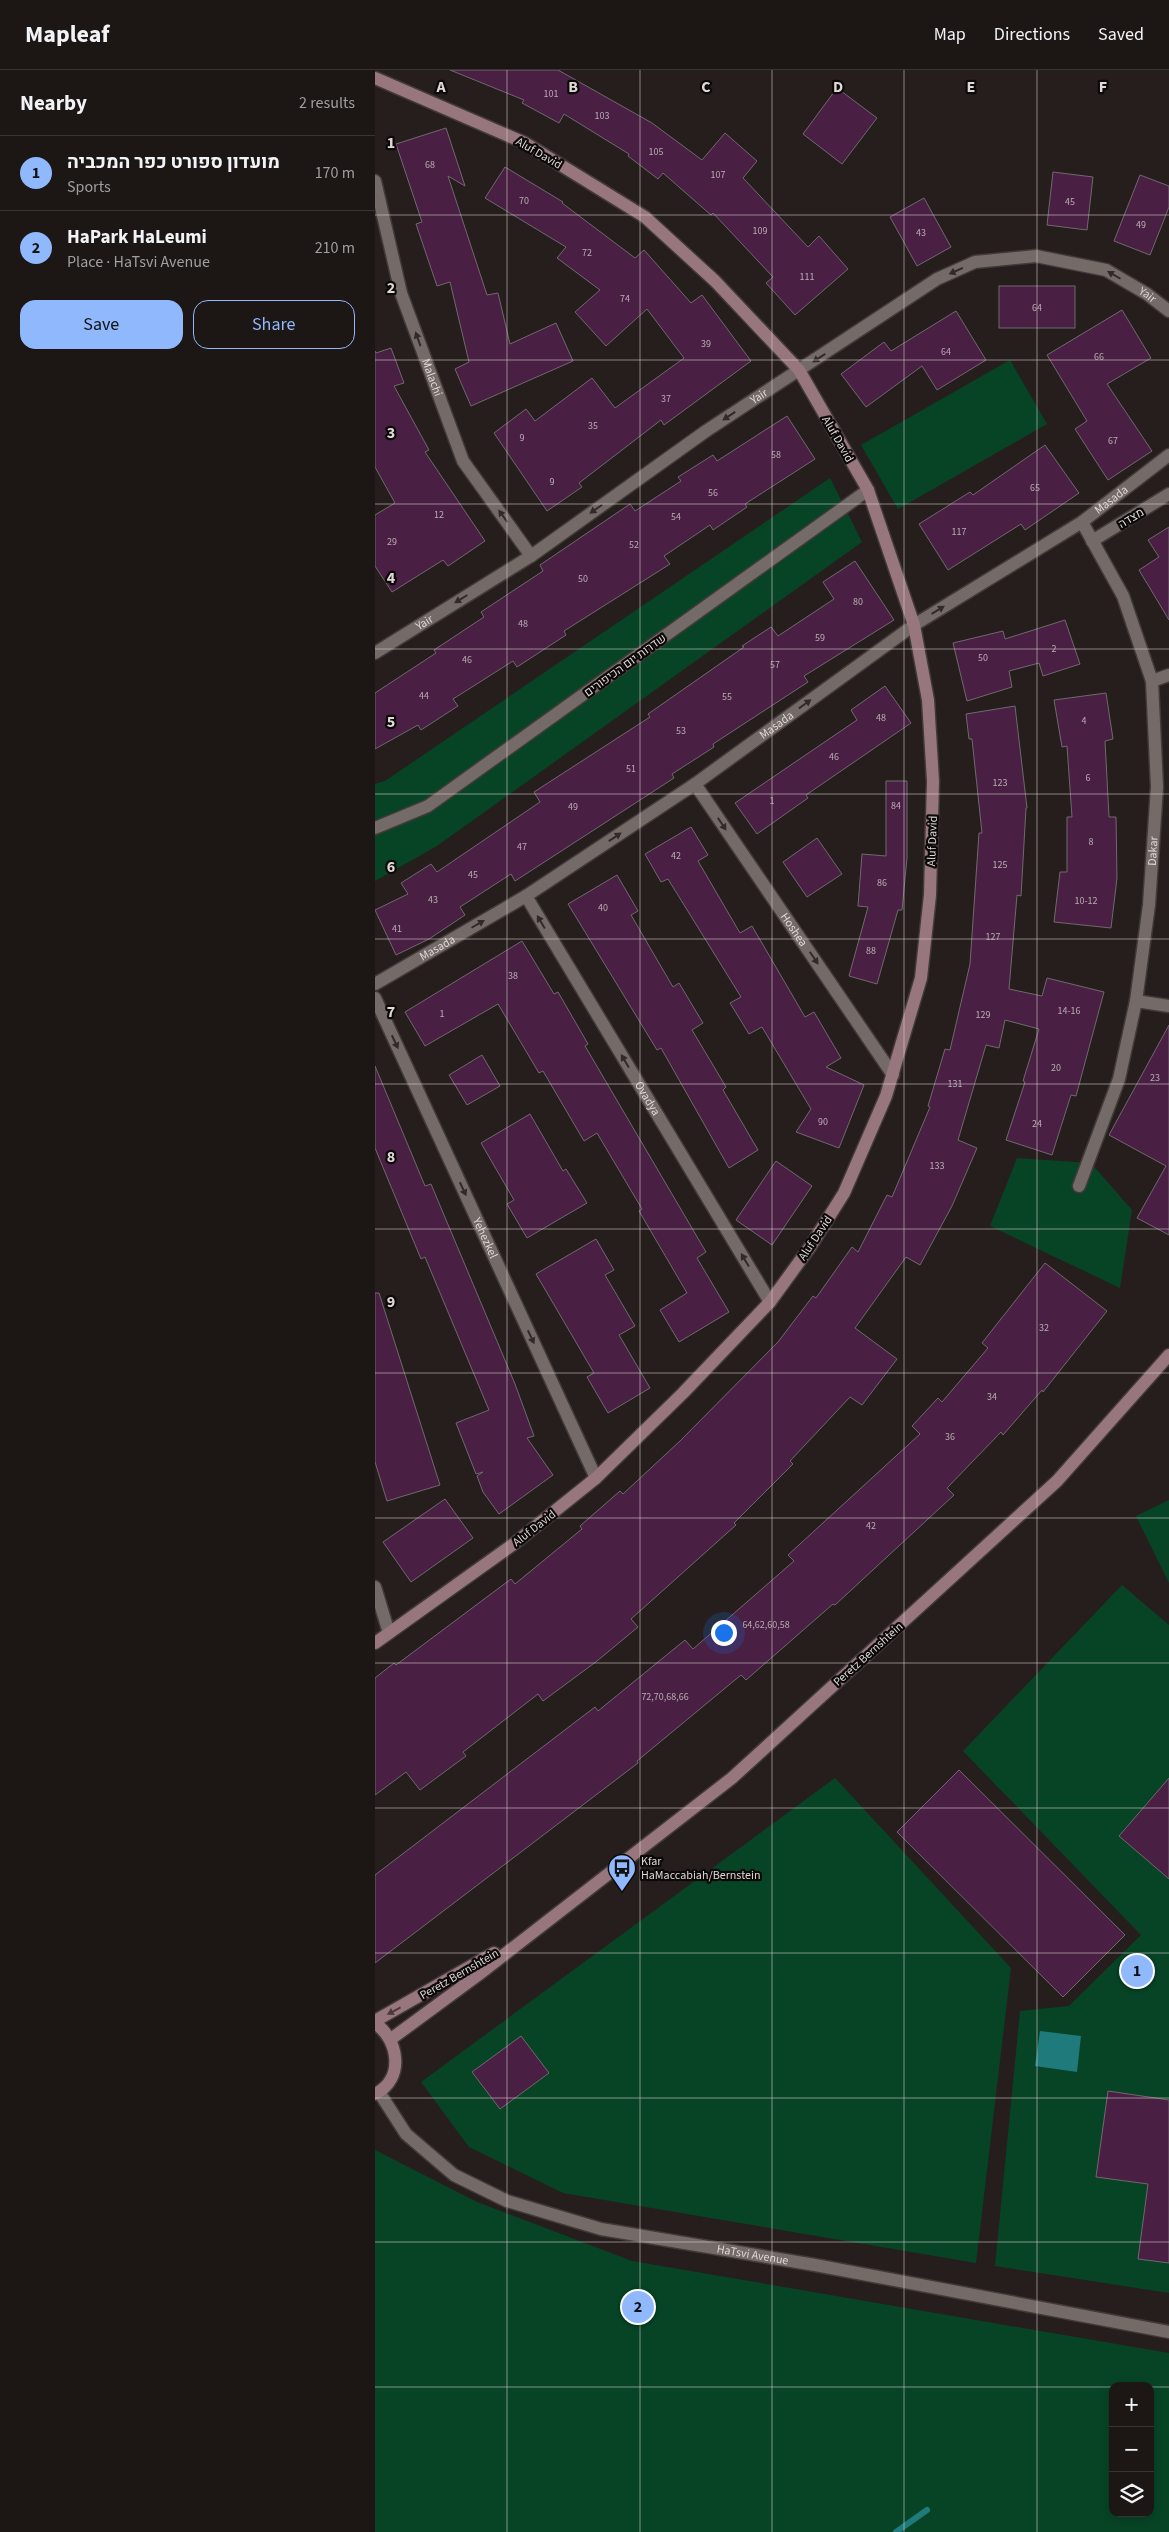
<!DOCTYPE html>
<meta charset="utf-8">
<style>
:root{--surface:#1c1615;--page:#292322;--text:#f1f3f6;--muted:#a09fa0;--line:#3a3534;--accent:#8fb8fd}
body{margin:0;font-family:"Source Sans 3",Heebo,sans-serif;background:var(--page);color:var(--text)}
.controls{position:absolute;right:15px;bottom:15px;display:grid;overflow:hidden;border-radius:10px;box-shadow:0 2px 8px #0003}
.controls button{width:45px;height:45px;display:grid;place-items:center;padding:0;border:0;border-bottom:1px solid var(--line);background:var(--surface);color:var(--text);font:25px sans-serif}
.you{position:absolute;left:348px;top:1562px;width:18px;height:18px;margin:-12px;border:4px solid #fff;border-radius:50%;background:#1a73e8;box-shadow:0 0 0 8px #1a73e833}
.badge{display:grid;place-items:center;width:32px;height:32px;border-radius:50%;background:var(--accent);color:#111;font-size:16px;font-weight:700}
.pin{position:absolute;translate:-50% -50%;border:2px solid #fff;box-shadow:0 1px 5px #0006}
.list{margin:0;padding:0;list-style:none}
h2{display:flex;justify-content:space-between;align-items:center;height:65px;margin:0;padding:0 20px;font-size:21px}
h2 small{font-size:16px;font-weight:400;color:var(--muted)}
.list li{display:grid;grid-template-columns:32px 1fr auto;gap:15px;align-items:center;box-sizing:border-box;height:75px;padding:0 20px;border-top:1px solid var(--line)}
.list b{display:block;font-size:19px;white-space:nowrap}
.list p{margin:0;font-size:16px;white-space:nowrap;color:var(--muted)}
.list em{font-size:16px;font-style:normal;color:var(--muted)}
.actions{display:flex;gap:10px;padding:15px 20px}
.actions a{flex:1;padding:11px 0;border:1px solid var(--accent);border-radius:15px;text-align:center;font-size:18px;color:var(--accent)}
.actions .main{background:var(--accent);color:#111}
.icon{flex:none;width:28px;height:28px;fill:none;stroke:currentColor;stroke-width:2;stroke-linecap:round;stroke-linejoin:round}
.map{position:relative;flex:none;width:794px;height:2462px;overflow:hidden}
header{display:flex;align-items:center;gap:30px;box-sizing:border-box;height:70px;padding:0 25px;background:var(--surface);border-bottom:1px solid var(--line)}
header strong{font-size:24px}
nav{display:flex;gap:28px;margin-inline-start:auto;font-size:18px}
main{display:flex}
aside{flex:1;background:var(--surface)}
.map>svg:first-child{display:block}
.green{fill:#074426;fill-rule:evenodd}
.water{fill:#1f7a7c}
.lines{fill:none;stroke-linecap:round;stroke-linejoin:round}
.stream{stroke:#1f7a7c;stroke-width:6}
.building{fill:#492043;stroke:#70686e}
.street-casing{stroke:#413a38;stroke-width:15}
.secondary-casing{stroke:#413a38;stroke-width:15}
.street{stroke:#746b68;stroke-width:12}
.secondary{stroke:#98767d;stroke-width:12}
.oneway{fill:#302b2a}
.oneway2{fill:#4b3a3d}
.grid{fill:none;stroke:#ded9d7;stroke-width:1;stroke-opacity:0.55}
.labels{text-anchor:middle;stroke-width:4.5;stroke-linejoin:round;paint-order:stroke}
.number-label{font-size:10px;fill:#b9abb2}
.street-label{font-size:12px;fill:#ded9d7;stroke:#0c0908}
.poi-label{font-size:12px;fill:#ded9d7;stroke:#0c0908;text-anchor:start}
.grid-label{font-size:16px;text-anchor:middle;font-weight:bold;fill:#ded9d7;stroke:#0c0908;stroke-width:4.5;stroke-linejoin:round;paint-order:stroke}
</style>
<header>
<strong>Mapleaf</strong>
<nav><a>Map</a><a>Directions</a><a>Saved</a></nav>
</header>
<main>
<aside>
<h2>Nearby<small>2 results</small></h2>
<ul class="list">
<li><span class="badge">1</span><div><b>מועדון ספורט כפר המכביה</b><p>Sports</p></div><em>170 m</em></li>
<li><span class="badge">2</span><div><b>HaPark HaLeumi</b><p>Place · HaTsvi Avenue</p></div><em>210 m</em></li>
</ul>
<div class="actions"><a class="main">Save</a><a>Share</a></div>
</aside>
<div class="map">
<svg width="794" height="2462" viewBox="0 0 794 2462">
<rect width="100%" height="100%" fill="#261e1c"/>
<g class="green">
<polygon points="635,290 672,354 523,439 486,375"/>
<polygon points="455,408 487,472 62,776 0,811 0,714 10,711"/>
<polygon points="642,1088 716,1093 757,1140 745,1218 615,1156"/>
<polygon points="794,1430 794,1513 761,1446"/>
<polygon points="747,1515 794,1555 794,2223 620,2196 645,1941 694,1936 766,1865 588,1681"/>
<polygon points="460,1708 636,1898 601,2193 188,2123 94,2077 46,2012"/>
<path d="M0,2080l102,52 155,59 537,92v179h-794zM738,2316h37v127h-37z"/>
</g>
<polygon class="water" points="665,1961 706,1966 702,2002 660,1996"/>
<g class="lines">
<polyline class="stream" points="521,2462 552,2440"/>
</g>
<g class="building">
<polygon points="75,0 183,0 277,53 327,90 350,63 382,91 368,108 433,177 444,166 473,199 420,245 391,213 398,207 338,143 336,145 288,103 283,109 253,86 254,84 189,44 184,53 147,33 149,30"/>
<polygon points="462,18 502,48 467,94 428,64"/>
<polygon points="71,58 90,116 73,106 112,225 123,223 135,274 181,253 198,291 96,336 80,299 94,292 75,212 62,216 41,154 47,152 21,74"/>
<polygon points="130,97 188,132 187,133 260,188 269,180 316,233 327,225 376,291 289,355 286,350 204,413 207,417 172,441 119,363 151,339 160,351 217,308 240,338 309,288 272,239 231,276 200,242 225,220 182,188 191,177 110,128"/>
<polygon points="678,102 718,107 712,160 672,155"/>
<polygon points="765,105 794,116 794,137 775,185 739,171"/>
<polygon points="549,128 576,177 542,196 515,147"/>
<rect x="624" y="216" width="76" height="42"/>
<polygon points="747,240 776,288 732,314 777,381 733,410 700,359 712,351 672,285"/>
<polygon points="581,241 611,290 562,320 547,296 491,337 466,304 509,272 516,281"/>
<polygon points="16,278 29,313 19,316 54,380 50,382 110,471 73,496 68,490 17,522 0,496 0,445 20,433 0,397 0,281 1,283"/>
<polygon points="412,346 440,389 370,434 372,437 338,460 335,455 289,486 295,494 189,561 191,565 142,597 138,591 78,629 83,636 46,660 43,655 0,679 0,623 61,583 59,580 109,547 106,542 168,501 165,495 224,455 255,434 260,441 306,411 303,407 338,385 342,391"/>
<polygon points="670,375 704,423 650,460 646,454 573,500 544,454 595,422 598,425"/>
<polygon points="794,457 794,550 764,500 784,487 773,470"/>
<polygon points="480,491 519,550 429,606 433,612 338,674 339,677 297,704 299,708 140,811 136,804 85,837 90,845 54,869 21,885 0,840 33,824 26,813 56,794 62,802 165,732 159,722 275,647 273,644 369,577 367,576 396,557 403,566 459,529 448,512"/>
<polygon points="690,550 705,594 668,606 664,593 634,601 637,617 592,631 578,573 628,561 630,569"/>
<polygon points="510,616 536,653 431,725 433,728 382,764 360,733 482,650 476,640"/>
<polygon points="731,623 738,669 730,671 734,747 741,747 742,808 736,858 679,852 685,802 692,802 692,747 697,747 692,676 687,677 679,630"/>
<polygon points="640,636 652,738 651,738 646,826 642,825 634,919 667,926 672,908 729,922 701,1026 696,1025 677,1085 631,1070 650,1012 648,1011 664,959 630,950 624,978 611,975 583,1070 602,1078 577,1136 545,1195 531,1187 480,1258 522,1289 487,1335 475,1327 415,1391 418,1394 359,1453 361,1455 256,1549 263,1557 222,1591 168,1631 163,1624 88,1682 91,1686 45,1720 31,1702 0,1725 0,1608 19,1593 21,1595 136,1509 140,1514 207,1459 205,1456 245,1421 248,1424 305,1371 403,1272 438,1226 441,1228 477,1177 483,1182 512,1125 517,1127 555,1037 553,1036 570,979 575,980 595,894 604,763 607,763 597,669 594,669 591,644"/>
<polygon points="511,711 532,711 532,788 527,840 523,840 502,914 474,906 493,837 483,836 487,784 511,786"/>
<polygon points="316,757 333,785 323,791 365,863 377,856 430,947 439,942 466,988 451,997 489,1015 464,1078 421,1062 436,1039 387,957 374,964 355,933 366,927 293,809 286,812 270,784"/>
<polygon points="442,768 467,804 432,827 408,792"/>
<polygon points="242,805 263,841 256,845 298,917 304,913 328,953 317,960 351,1017 348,1020 383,1080 354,1098 286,978 282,980 193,834"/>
<polygon points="147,871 179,924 183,922 213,974 210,976 331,1182 322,1188 354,1242 304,1272 285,1240 312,1223 264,1141 267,1139 222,1063 209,1071 168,1001 164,1003 123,934 50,976 30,942"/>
<polygon points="794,955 794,1165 762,1148 791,1096 734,1065"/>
<polygon points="107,985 125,1016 92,1035 74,1005"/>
<polygon points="0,996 50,1116 56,1114 140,1314 159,1366 152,1368 178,1405 124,1444 108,1422 102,1406 108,1402 101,1404 81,1353 114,1340 50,1187 46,1189 0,1078"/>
<polygon points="155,1044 188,1101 191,1099 212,1133 152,1168 132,1134 139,1130 106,1073"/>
<polygon points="401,1091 437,1116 397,1175 361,1150"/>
<polygon points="221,1169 239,1200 230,1205 260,1256 244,1265 275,1318 233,1343 212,1307 219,1303 161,1204"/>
<polygon points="670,1193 732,1241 668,1322 667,1320 628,1365 626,1362 572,1418 579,1425 460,1535 458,1534 371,1610 366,1605 262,1691 263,1693 0,1893 0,1805 220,1637 223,1641 310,1570 318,1579 419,1491 413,1485 545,1364 537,1356 563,1328 567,1332 613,1278 607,1273"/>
<polygon points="0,1223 4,1223 65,1415 12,1431 0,1392"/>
<polygon points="70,1429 98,1468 36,1512 8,1472"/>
<polygon points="584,1700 750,1865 688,1927 522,1762"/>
<polygon points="794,1708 794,1809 744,1766"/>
<polygon points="146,1966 174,2003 125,2039 97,2002"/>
<polygon points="733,2021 794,2030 794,2193 763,2189 773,2114 721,2107"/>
</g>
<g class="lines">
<g class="street-casing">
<g id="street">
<path id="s1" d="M0,111l26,112 62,168 68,95"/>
<polyline points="717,471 794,424"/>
<path id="s2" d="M0,583l156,-97 175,-125 231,-152 38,-17 61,-6 70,14 41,24 22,17"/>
<polyline points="777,611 794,605"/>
<path id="s3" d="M320,714l198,291"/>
<polyline points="0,758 53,736 493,420"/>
<path id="s4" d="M151,826l244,406"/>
<path id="s5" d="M0,914l151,-88 169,-112 219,-159 168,-103 87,-67"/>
<path id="s6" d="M0,928l221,480"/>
<polyline points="761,931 794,936"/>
<path id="s7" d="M704,1116l40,-107 17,-78 13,-96 8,-118 -5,-106 -29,-85 -41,-74"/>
<polyline points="0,1517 14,1563"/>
<path id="s8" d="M4,2022l27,42 48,41 53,26 94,28 214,36 354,67"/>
</g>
</g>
<g class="secondary-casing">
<g id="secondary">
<polyline points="0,8 150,73 270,147 340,211 424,300 493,420 539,555 553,630 558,711 555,825 546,908 511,1026 469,1123 435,1177 395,1232 308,1323 221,1408 140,1473 0,1573"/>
<polyline points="0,1951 119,1883"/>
<path d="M0,1953c24,17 30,56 0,71"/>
<polyline points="16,1969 103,1905 357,1708 682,1411 794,1285"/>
</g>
</g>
<use href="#street" class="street"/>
<use href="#secondary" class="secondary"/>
</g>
<defs><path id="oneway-solid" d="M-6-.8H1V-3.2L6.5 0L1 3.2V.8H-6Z" transform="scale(1.25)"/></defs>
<g class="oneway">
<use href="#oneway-solid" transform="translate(581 201) rotate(156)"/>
<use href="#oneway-solid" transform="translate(739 205) rotate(-150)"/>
<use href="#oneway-solid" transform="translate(43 269) rotate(-110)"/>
<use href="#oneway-solid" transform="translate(444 288) rotate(147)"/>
<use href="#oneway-solid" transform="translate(354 346) rotate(147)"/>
<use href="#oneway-solid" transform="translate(221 439) rotate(145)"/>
<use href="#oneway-solid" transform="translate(128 446) rotate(-126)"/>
<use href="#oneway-solid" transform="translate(86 529) rotate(148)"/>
<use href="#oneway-solid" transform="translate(563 540) rotate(-31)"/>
<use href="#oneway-solid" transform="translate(430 634) rotate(-36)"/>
<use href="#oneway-solid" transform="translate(347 754) rotate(56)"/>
<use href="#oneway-solid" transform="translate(240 767) rotate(-34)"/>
<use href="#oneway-solid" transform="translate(166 852) rotate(-121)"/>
<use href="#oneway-solid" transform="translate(103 854) rotate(-30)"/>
<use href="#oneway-solid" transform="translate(439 888) rotate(56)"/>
<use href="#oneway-solid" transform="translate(20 972) rotate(65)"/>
<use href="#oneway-solid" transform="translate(250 991) rotate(-121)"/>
<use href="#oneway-solid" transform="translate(88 1119) rotate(65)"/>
<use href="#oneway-solid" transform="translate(370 1190) rotate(-121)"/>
<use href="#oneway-solid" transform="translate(156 1267) rotate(65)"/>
</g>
<use class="oneway2" href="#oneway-solid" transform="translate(19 1941) rotate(152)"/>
<path class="grid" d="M132,0v2462M265,0v2462M397,0v2462M529,0v2462M662,0v2462M0,145h794M0,290h794M0,434h794M0,579h794M0,724h794M0,869h794M0,1014h794M0,1159h794M0,1303h794M0,1448h794M0,1593h794M0,1738h794M0,1883h794M0,2028h794M0,2172h794M0,2317h738M775,2317h19"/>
<defs>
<g id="bus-pin" transform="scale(1.4375)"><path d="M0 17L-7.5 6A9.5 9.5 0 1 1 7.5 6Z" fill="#8fb8fd" stroke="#0c0908"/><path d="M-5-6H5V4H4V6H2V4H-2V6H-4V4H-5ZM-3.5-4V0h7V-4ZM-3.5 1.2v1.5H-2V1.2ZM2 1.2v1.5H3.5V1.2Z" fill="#111"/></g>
</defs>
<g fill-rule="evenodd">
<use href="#bus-pin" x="247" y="1798"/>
</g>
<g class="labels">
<g class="number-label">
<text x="176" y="27">101</text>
<text x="227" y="49">103</text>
<text x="281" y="85">105</text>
<text x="55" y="98">68</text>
<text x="343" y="108">107</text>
<text x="149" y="134">70</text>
<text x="695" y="135">45</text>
<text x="766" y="158">49</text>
<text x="385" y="164">109</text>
<text x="546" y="166">43</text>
<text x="212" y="186">72</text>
<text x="432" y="210">111</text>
<text x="250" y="232">74</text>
<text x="662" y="241">64</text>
<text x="331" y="277">39</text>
<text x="571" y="285">64</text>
<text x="724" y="290">66</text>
<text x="291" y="332">37</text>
<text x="218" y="359">35</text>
<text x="147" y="371">9</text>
<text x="738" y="374">67</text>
<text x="401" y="388">58</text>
<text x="177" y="415">9</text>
<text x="660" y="421">65</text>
<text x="338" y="426">56</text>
<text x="64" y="448">12</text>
<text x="301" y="450">54</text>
<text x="584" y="465">117</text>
<text x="17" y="475">29</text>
<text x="259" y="478">52</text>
<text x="208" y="512">50</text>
<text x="483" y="535">80</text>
<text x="148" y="557">48</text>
<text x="445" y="571">59</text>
<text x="679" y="582">2</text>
<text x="608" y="591">50</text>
<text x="92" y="593">46</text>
<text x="400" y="598">57</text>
<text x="49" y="629">44</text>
<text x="352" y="630">55</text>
<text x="506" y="651">48</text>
<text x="709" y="654">4</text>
<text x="306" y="664">53</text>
<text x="459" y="690">46</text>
<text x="256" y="702">51</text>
<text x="713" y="711">6</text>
<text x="625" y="716">123</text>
<text x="397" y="734">1</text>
<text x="521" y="739">84</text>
<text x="198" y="740">49</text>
<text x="716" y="775">8</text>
<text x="147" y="780">47</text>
<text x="301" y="789">42</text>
<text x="625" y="798">125</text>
<text x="98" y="808">45</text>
<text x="507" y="816">86</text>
<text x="58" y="833">43</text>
<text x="711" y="834">10-12</text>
<text x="228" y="841">40</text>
<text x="22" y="862">41</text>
<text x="618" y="870">127</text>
<text x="496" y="884">88</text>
<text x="138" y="909">38</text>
<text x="694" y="944">14-16</text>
<text x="67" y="947">1</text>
<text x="608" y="948">129</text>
<text x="681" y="1001">20</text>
<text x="780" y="1011">23</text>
<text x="580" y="1017">131</text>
<text x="448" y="1055">90</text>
<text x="662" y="1057">24</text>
<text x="562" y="1099">133</text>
<text x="669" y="1261">32</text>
<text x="617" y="1330">34</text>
<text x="575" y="1370">36</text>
<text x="496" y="1459">42</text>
<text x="391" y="1558">64,62,60,58</text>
<text x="290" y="1630">72,70,68,66</text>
</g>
<g class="street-label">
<text transform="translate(164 83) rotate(30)" y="4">Aluf David</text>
<text dy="4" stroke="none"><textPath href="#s2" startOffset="898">Yair</textPath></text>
<text dy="4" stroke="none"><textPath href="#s1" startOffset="205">Malachi</textPath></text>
<text dy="4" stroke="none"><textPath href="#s2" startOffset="462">Yair</textPath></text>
<text transform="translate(463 369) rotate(60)" y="4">Aluf David</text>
<text dy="4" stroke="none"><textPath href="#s5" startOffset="882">Masada</textPath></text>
<text transform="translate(756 448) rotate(-31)" y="4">מצדה</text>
<text dy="4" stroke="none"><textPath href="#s2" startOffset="58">Yair</textPath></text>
<text transform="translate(250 595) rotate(-36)" y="4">שדרות יום הכיפורים</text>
<text dy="4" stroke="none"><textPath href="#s5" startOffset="478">Masada</textPath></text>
<text transform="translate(557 771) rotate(-88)" y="4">Aluf David</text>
<text dy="4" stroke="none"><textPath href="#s7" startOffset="345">Dakar</textPath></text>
<text dy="4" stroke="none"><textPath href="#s3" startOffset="176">Hoshea</textPath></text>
<text dy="4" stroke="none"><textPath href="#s5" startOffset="72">Masada</textPath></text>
<text dy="4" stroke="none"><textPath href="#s4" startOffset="236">Ovadya</textPath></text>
<text dy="4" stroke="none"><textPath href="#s6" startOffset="264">Yehezkel</textPath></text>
<text transform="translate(440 1168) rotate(-56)" y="4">Aluf David</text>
<text transform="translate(159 1458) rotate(-38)" y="4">Aluf David</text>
<text transform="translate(493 1584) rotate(-42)" y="4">Peretz Bernshtein</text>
<text transform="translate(84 1904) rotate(-30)" y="4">Peretz Bernshtein</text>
<text dy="4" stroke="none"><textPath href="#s8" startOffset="424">HaTsvi Avenue</textPath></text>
</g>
<g class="poi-label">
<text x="266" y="1795">Kfar<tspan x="266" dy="14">HaMaccabiah/Bernstein</tspan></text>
</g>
</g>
<g class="grid-label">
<text x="66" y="22">A</text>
<text x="198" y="22">B</text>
<text x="331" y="22">C</text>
<text x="463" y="22">D</text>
<text x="596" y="22">E</text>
<text x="728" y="22">F</text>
<text x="16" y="78">1</text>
<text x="16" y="223">2</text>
<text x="16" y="368">3</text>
<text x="16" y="513">4</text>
<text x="16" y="657">5</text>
<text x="16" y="802">6</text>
<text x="16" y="947">7</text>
<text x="16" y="1092">8</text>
<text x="16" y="1237">9</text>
</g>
</svg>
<div class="controls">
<button>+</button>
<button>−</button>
<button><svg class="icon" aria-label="layers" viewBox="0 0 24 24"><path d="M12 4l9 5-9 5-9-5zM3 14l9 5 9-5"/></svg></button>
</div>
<div class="you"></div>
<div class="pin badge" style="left:762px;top:1901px">1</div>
<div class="pin badge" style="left:263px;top:2237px">2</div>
</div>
</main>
